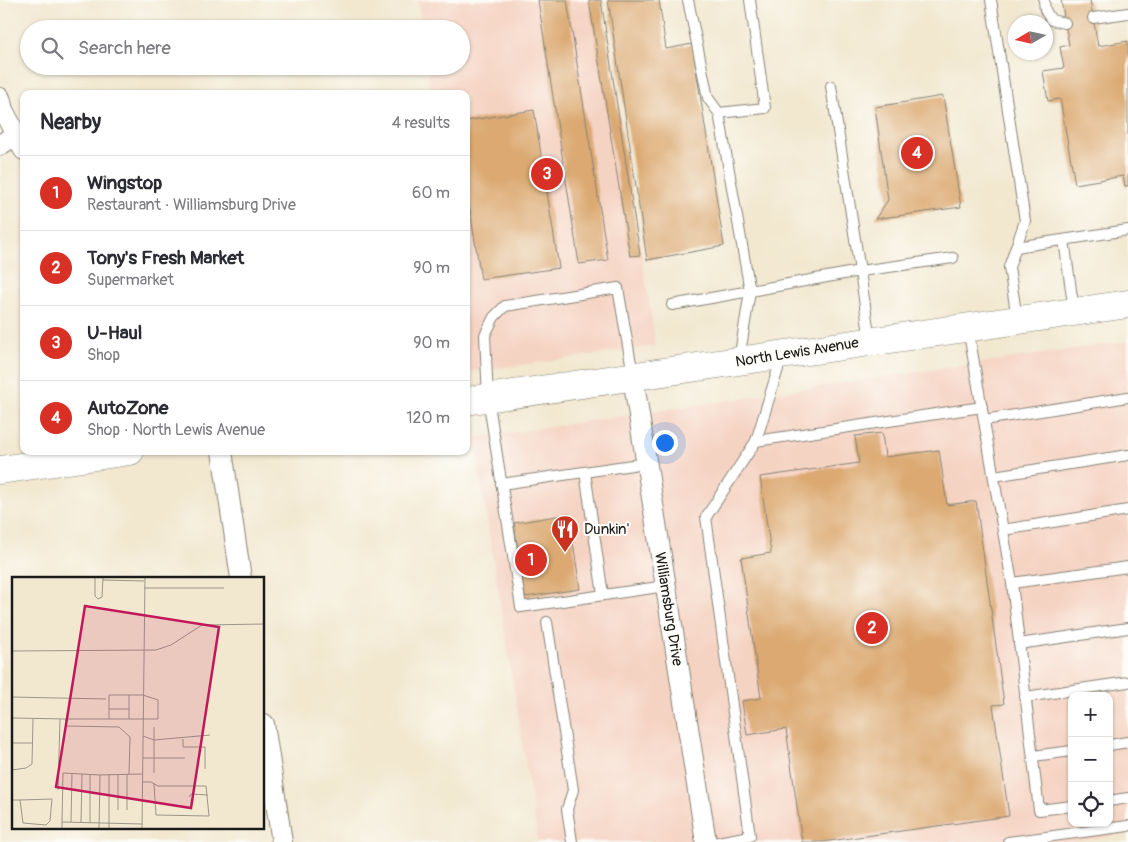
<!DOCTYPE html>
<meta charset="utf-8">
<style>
:root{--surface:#fff;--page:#f7f7f7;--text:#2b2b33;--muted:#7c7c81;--line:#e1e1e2;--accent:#d93025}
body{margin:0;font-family:Pangolin,sans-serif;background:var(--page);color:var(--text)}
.controls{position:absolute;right:15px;bottom:15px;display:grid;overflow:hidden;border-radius:10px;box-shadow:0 1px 4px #0004}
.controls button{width:45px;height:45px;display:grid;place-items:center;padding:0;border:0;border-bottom:1px solid var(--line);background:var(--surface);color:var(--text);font:25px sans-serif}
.compass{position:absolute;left:1008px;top:15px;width:45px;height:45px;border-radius:50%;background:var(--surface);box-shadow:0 1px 4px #0004;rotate:261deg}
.you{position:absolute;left:664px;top:442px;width:18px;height:18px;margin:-12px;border:4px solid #fff;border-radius:50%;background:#1a73e8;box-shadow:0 0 0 8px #1a73e833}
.badge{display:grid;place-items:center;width:32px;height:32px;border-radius:50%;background:var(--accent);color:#fff;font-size:16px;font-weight:700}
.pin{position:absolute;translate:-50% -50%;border:2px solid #fff;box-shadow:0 1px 5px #0006}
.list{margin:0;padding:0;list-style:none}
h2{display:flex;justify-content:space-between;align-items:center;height:65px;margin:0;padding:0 20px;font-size:21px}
h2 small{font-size:16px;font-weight:400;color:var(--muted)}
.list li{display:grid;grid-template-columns:32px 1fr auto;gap:15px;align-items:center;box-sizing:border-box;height:75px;padding:0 20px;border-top:1px solid var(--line)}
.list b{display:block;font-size:19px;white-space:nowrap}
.list p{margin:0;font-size:16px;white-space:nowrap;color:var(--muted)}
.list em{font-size:16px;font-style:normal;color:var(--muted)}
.icon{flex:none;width:28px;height:28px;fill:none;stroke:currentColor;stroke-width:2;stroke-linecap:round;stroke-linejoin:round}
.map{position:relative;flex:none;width:1128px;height:842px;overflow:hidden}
.search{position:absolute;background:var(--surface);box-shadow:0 1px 4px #0004;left:20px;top:20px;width:450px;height:55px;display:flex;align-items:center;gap:12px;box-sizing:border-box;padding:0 18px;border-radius:28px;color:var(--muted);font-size:19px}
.panel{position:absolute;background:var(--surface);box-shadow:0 1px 4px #0004;left:20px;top:90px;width:450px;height:365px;border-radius:10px}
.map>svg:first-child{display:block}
.built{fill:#f5d3c2;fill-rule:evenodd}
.building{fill:#dba971}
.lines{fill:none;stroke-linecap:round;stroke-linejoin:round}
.lane-casing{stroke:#878276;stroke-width:12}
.street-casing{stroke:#878276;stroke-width:22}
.secondary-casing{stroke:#878276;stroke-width:29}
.lane{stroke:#fff;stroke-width:10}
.street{stroke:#fff;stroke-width:20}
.secondary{stroke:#fff;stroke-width:28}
.labels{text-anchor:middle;stroke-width:4;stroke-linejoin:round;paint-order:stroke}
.street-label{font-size:15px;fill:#1c1c1c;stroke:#fdfcf7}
.poi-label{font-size:15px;fill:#1c1c1c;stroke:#fdfcf7;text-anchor:start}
.inset-road{fill:none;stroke:#9c9688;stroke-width:1}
.view{fill:#c2185b;fill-opacity:0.15;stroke:#c2185b;stroke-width:2.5}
.inset-edge{fill:none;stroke:#1c1c1c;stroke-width:2.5}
</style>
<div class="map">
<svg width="1128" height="842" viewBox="0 0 1128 842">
<rect width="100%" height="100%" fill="#fdfcf7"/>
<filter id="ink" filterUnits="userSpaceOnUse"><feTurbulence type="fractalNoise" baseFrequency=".02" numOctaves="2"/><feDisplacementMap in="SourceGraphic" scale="10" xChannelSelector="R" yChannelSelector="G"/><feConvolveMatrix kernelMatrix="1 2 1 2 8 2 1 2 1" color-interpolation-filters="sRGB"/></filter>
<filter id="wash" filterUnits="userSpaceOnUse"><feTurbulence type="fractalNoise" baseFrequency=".0096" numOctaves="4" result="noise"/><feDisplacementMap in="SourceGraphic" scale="20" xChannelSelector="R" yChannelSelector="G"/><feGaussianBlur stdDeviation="1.12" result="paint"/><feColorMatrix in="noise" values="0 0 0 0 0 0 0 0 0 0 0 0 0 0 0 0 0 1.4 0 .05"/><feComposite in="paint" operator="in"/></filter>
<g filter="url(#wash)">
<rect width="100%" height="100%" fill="#f2e8d0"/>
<g class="built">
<polygon points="418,0 601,0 656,346 470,372 466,344 466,94 431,94 427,66 461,66 461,29 422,29"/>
<path d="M1128,341v493l-60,8h-530l-64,-404zM1072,696h37v127h-37z"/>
</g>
<g id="blocks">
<g class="building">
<polygon points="538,0 567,0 608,260 579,264"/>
<polygon points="589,0 601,0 640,255 630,256"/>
<polygon points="608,0 659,0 666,49 692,44 724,246 647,260"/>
<polygon points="1061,0 1090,0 1098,46 1128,41 1128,186 1125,186 1123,176 1075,184 1060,99 1048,101 1043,71 1064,68 1060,47 1069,45"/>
<polygon points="943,96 961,207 875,219 888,200 875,107"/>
<polygon points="534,110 559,268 481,279 466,185 466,121"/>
<polygon points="882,433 885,457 939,450 947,505 976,501 1004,704 993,705 1009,816 822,842 802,842 786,729 747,735 742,701 761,698 741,558 771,553 760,477 859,463 855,436"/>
<polygon points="569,514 580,589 525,597 514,523"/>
</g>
</g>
</g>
<g filter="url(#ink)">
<use href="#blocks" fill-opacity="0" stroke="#878276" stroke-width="1"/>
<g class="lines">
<g class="lane-casing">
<g id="lane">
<polyline points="991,0 1025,221 1009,267 1017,319"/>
<polyline points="1044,0 1045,10 1051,20 1065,23"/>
<polyline points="1093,18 1128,13"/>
<polyline points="831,86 860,271 953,258"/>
<polyline points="719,113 765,108 750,0"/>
<polyline points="1064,240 1074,311"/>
<polyline points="1016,247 1128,230"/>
<polyline points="672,305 750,291 719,113 708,98 688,0"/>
<polyline points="968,328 1012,583"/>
<polyline points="739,360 750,291 860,271 870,341"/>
<polyline points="633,375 618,288 505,306 494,317 485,335 488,398 521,607 666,586"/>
<polyline points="984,420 1128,397"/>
<polyline points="756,441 782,356"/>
<polyline points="585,472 603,595"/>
<polyline points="994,476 1128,455"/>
<polyline points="501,484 646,463"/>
<polyline points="1003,530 1128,510"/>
<polyline points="547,622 573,790 567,809 572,842"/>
<polyline points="1019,644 1128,628"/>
<polyline points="1025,697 1128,682"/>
<polyline points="1109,745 1128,742"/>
<polyline points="1033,756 1072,751"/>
<polyline points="1109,801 1128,798"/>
<polyline points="1072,806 1039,810 1012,583 1128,567"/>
<polyline points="718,842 750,836 706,517 756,441 982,407"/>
<polyline points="1008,842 1128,826"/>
</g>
</g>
<g class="street-casing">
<g id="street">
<polyline points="0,98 3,110 24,150"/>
<polyline points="0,145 15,135"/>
<polyline points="633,377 706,842"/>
<polyline points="222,451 241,578"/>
<polyline points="264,724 282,842"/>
</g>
</g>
<g class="secondary-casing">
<g id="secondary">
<polyline points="466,401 1128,304"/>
<polyline points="0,470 130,451"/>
</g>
</g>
<use href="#lane" class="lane"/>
<use href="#street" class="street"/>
<use href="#secondary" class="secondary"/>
</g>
</g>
<defs>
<g id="restaurant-pin" transform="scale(1.4375)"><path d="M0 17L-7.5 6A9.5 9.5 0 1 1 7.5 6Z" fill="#c8321e" stroke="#fdfcf7"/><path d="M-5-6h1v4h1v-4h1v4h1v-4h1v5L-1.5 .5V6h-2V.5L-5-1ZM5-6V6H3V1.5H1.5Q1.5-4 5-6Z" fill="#fff"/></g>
</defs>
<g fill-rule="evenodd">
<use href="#restaurant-pin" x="565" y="529"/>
</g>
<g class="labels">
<g class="street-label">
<text transform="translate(797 352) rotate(-9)" y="5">North Lewis Avenue</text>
<text transform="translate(669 609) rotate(81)" y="5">Williamsburg Drive</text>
</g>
<g class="poi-label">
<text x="584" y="534">Dunkin'</text>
</g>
</g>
<g transform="translate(12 577)">
<rect width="252" height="252" fill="#f2e8d0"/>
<path class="inset-road" d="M83,0v19l3,3 4,-2 1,-20M91,3l41,1M132,11h80M0,74l144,-1 15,-5 31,-20 63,-1M0,120l94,2M97,132h20M0,141l54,1h92v-19l-15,-5h-34v24M54,142v7l53,1 11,10 -1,37M117,142v-24M142,150v13l56,-5M171,162v8h22v22M0,166h21M131,181h11v-18l-11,-4M0,193l14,-2 6,-4 1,-45M142,196v-15h31M106,197v36M115,197v36M88,198l42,-1M130,205h9l7,4h48l3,30 -53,-1 -2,-31M46,213l2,-71M177,220l2,-3 17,1M0,223h8l32,-1 -2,22 -4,4 -23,-2 -3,-23M50,245l1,-49 37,2 -1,54M59,245l1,-49M69,245l1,-48M78,245v-48M50,252v-7l80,2M97,252v-55M130,252l3,-252"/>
<path class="view" d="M73,29l134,21 -28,181 -135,-21z"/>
<rect width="252" height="252" class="inset-edge"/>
</g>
</svg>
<div class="controls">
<button>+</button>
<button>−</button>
<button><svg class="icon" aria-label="locate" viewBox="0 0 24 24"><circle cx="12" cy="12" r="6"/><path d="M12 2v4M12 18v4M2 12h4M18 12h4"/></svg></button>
</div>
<svg class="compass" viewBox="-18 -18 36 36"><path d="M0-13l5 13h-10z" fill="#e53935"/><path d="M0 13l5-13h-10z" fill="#7c7c81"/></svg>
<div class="you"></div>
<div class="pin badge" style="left:531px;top:560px">1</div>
<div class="pin badge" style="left:872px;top:628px">2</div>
<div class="pin badge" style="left:547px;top:174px">3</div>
<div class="pin badge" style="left:917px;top:153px">4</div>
<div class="search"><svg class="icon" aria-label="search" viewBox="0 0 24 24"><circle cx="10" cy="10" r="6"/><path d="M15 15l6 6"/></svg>Search here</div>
<section class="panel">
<h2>Nearby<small>4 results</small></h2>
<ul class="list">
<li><span class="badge">1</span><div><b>Wingstop</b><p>Restaurant · Williamsburg Drive</p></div><em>60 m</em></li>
<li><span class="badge">2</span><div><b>Tony's Fresh Market</b><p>Supermarket</p></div><em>90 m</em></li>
<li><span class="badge">3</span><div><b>U-Haul</b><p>Shop</p></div><em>90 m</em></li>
<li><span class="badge">4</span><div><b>AutoZone</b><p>Shop · North Lewis Avenue</p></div><em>120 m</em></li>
</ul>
</section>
</div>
